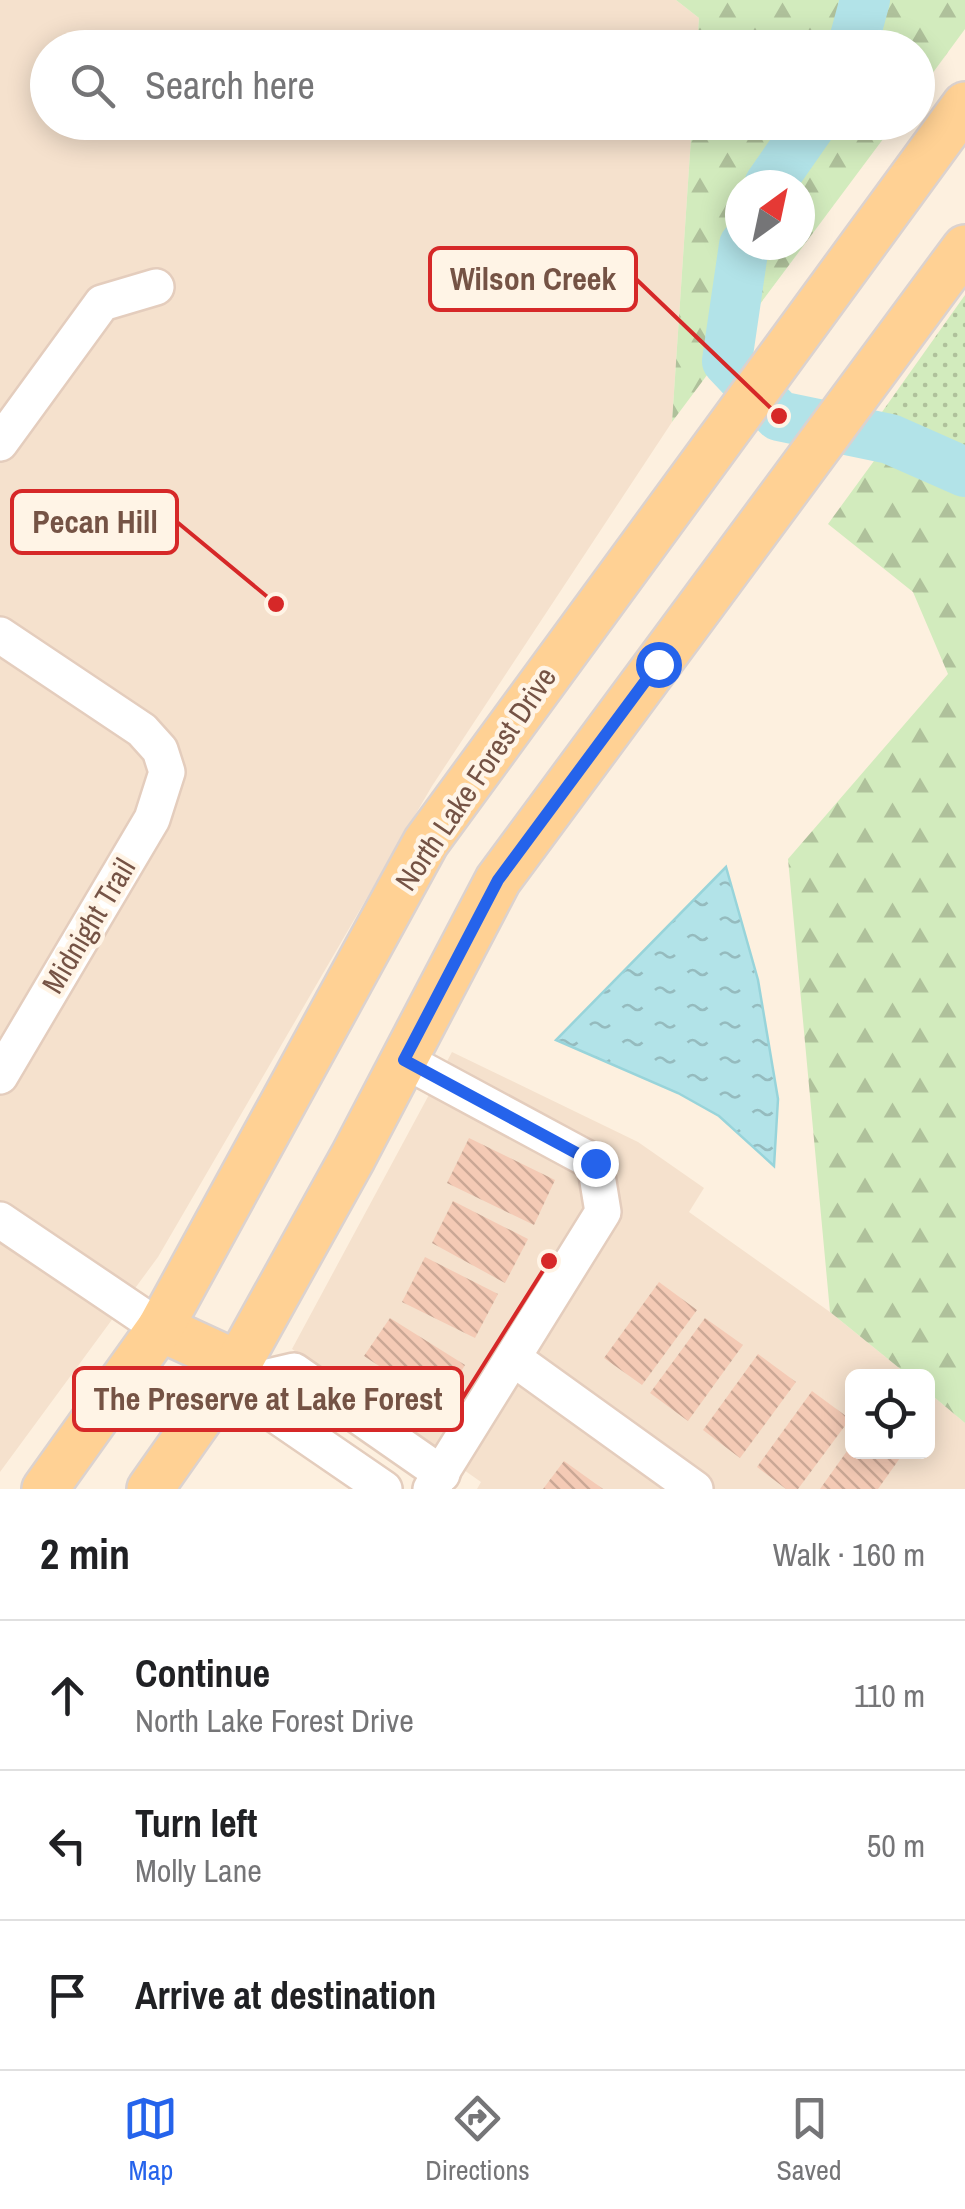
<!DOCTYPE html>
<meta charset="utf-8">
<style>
:root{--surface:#fff;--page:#f2f2f2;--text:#202124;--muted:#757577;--line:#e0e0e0;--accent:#2563eb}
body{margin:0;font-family:"Archivo Narrow",sans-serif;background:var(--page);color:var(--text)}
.controls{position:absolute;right:30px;bottom:30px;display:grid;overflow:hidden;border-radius:15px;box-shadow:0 5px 25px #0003}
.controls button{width:90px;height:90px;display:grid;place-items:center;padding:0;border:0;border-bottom:2px solid var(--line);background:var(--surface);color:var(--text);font:50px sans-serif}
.compass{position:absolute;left:725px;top:170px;width:90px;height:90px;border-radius:50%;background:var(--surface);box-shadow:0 5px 25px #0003;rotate:33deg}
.stop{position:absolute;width:30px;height:30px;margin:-22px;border:8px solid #2563eb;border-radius:50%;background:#fff}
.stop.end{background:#2563eb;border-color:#fff;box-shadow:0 2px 10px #0008}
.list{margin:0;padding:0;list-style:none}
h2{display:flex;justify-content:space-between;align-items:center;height:130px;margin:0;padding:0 40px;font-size:42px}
h2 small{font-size:32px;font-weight:400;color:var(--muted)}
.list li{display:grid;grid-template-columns:65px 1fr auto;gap:30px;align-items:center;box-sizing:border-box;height:150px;padding:0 40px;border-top:2px solid var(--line)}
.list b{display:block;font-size:38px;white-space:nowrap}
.list p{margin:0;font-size:32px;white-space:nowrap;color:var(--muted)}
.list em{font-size:32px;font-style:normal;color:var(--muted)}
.icon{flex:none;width:55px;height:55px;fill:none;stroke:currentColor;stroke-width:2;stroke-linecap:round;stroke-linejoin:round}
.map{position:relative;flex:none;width:965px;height:1489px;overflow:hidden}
.search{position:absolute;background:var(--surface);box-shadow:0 5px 25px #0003;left:30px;right:30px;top:30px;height:110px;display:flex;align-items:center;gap:25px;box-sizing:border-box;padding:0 35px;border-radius:55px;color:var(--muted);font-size:38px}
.sheet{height:580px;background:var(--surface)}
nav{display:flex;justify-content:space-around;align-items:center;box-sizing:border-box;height:140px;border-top:2px solid var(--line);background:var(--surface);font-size:28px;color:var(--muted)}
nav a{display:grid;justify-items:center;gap:5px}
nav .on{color:var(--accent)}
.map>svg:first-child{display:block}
.residential{fill:#f5e1cd}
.forest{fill:url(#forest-firs);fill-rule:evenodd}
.park{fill:url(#park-dots)}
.water{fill:url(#water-ripples);stroke:#98d4da;stroke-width:2.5}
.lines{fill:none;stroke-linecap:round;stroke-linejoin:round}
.river{stroke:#b2e3e8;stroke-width:50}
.building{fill:url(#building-back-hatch)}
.minor-casing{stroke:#e4cdbd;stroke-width:40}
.major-casing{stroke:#dbd2cf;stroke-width:50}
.minor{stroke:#fff;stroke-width:35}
.major{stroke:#ffd194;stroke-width:45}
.route{stroke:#2563eb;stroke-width:12}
.labels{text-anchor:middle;stroke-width:9;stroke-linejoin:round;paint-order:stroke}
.street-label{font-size:30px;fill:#755345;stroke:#fff4e6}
.leader{fill:none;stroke:#d62828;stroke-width:4}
.callout-dot{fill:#d62828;stroke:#fff4e6;stroke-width:4}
.callout{fill:#fff4e6;stroke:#d62828;stroke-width:4}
.callout-label{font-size:32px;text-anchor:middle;font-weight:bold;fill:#755345}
</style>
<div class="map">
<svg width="965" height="1489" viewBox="0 0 965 1489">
<defs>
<pattern id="forest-firs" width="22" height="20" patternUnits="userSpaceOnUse" patternTransform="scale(2.5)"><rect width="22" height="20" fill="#d2ebbd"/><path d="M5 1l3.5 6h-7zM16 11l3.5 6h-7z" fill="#afc19b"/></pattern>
<pattern id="park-dots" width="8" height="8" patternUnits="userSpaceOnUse" patternTransform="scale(2.5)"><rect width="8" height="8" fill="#d2ebbd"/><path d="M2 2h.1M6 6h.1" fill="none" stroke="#afc19b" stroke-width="1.8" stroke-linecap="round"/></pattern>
<pattern id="water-ripples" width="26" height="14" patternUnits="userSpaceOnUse" patternTransform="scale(2.5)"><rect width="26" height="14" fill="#b2e3e8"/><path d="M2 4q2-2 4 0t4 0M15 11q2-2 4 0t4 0" fill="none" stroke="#95bbbe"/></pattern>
<pattern id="building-back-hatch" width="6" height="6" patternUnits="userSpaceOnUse" patternTransform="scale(2.5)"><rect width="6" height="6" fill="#f4cab5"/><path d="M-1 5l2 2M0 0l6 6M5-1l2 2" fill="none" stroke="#caa795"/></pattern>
</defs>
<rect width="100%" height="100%" fill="#fdf0df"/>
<g class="residential">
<polygon points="0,0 676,0 699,18 697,47 48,48 48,122 692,123 672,422 432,786 158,1257 0,1472"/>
<polygon points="452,1052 638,1142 704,1188 689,1212 830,1312 909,1376 852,1376 852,1452 928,1452 928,1392 965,1423 965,1489 477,1489 481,1482 292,1349"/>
</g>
<g class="forest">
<polygon points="676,0 965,0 965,29 918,93 918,48 697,47 699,18"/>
<path d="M692,123h203l-223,299zM800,185v60h-60v-60z"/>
<polygon points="890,439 965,462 965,1423 928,1392 928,1376 909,1376 830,1312 788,859 948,674 913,592 828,524"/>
</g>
<polygon class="park" points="965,295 965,467 860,443"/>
<polygon class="water" points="726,867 758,980 778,1099 774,1166 719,1116 678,1093 556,1040"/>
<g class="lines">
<g class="river">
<polyline points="852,48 865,0"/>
<polyline points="769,185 813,122"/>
<polyline points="744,245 727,361 779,416 890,439 965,472"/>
</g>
</g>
<g class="building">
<polygon points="469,1138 555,1180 534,1225 447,1183"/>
<polygon points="453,1201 528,1239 505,1283 432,1243"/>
<polygon points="425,1257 498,1294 475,1338 402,1302"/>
<polygon points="659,1282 697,1310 642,1385 604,1358"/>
<polygon points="390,1318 465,1365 440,1406 364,1356"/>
<polygon points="705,1318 743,1345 688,1421 650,1393"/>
<polygon points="758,1354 796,1382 740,1458 703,1430"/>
<polygon points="812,1391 850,1419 798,1489 786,1489 757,1467"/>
<polygon points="852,1444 852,1452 891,1452 900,1458 878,1489 820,1489"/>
<polygon points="564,1461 603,1489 543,1489"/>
</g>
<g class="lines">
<g class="minor-casing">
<g id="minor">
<polyline points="0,443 102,303 156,287"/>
<polyline points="0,635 142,730 160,750 167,772 152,819 0,1076"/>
<polyline points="404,1060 595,1163 603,1212 431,1489"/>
<polyline points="0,1220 160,1328"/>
<polyline points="513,1358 695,1489"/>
<polyline points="264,1378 294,1371 442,1474"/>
<polyline points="264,1378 266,1408 384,1489"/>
</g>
</g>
<g class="major-casing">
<g id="major">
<polyline points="160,1328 238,1364"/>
<polyline points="45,1489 160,1328 426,842 965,105"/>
<polyline points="150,1489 238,1364 353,1157 498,880 965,248"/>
</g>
</g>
<use href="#minor" class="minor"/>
<use href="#major" class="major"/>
</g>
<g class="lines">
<polyline class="route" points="595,1163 404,1060 498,880 658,664"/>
</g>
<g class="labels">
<g class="street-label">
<text transform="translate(476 779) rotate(-56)" y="10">North Lake Forest Drive</text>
<text transform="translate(89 926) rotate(-59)" y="10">Midnight Trail</text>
</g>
</g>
<path class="leader" d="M779 416L636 279M276 604L177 522M549 1261L462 1399"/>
<g class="callout-dot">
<circle cx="779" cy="416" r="10"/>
<circle cx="276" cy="604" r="10"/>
<circle cx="549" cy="1261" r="10"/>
</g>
<g class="callout">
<rect x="430" y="248" width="206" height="62" rx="10"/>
<rect x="12" y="491" width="165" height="62" rx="10"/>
<rect x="74" y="1368" width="388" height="62" rx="10"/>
</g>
<g class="callout-label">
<text x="533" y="290">Wilson Creek</text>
<text x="95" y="533">Pecan Hill</text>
<text x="268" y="1410">The Preserve at Lake Forest</text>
</g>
</svg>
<div class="controls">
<button><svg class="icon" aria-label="locate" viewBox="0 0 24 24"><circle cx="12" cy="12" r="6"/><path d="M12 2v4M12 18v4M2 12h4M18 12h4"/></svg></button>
</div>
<svg class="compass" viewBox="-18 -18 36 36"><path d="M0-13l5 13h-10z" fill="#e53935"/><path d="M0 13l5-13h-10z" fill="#757577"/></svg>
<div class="stop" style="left:658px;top:664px"></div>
<div class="stop end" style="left:595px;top:1163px"></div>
<div class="search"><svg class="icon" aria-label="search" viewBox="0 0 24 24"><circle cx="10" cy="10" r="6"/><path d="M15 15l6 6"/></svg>Search here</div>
</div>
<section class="sheet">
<h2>2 min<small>Walk · 160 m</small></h2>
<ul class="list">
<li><svg class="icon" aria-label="ahead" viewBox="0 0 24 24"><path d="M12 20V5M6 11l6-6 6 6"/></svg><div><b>Continue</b><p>North Lake Forest Drive</p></div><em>110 m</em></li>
<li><svg class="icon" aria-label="left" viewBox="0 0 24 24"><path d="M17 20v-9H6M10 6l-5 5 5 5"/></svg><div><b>Turn left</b><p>Molly Lane</p></div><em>50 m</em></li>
<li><svg class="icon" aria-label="arrive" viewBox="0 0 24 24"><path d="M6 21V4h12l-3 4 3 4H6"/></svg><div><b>Arrive at destination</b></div></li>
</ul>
</section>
<nav>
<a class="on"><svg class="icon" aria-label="map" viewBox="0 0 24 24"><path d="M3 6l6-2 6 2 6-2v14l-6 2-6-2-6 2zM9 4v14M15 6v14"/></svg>Map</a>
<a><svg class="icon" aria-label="directions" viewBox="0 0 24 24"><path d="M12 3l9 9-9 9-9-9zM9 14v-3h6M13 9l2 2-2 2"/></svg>Directions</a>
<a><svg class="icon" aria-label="saved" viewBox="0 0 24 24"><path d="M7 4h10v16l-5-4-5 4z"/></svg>Saved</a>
</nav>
